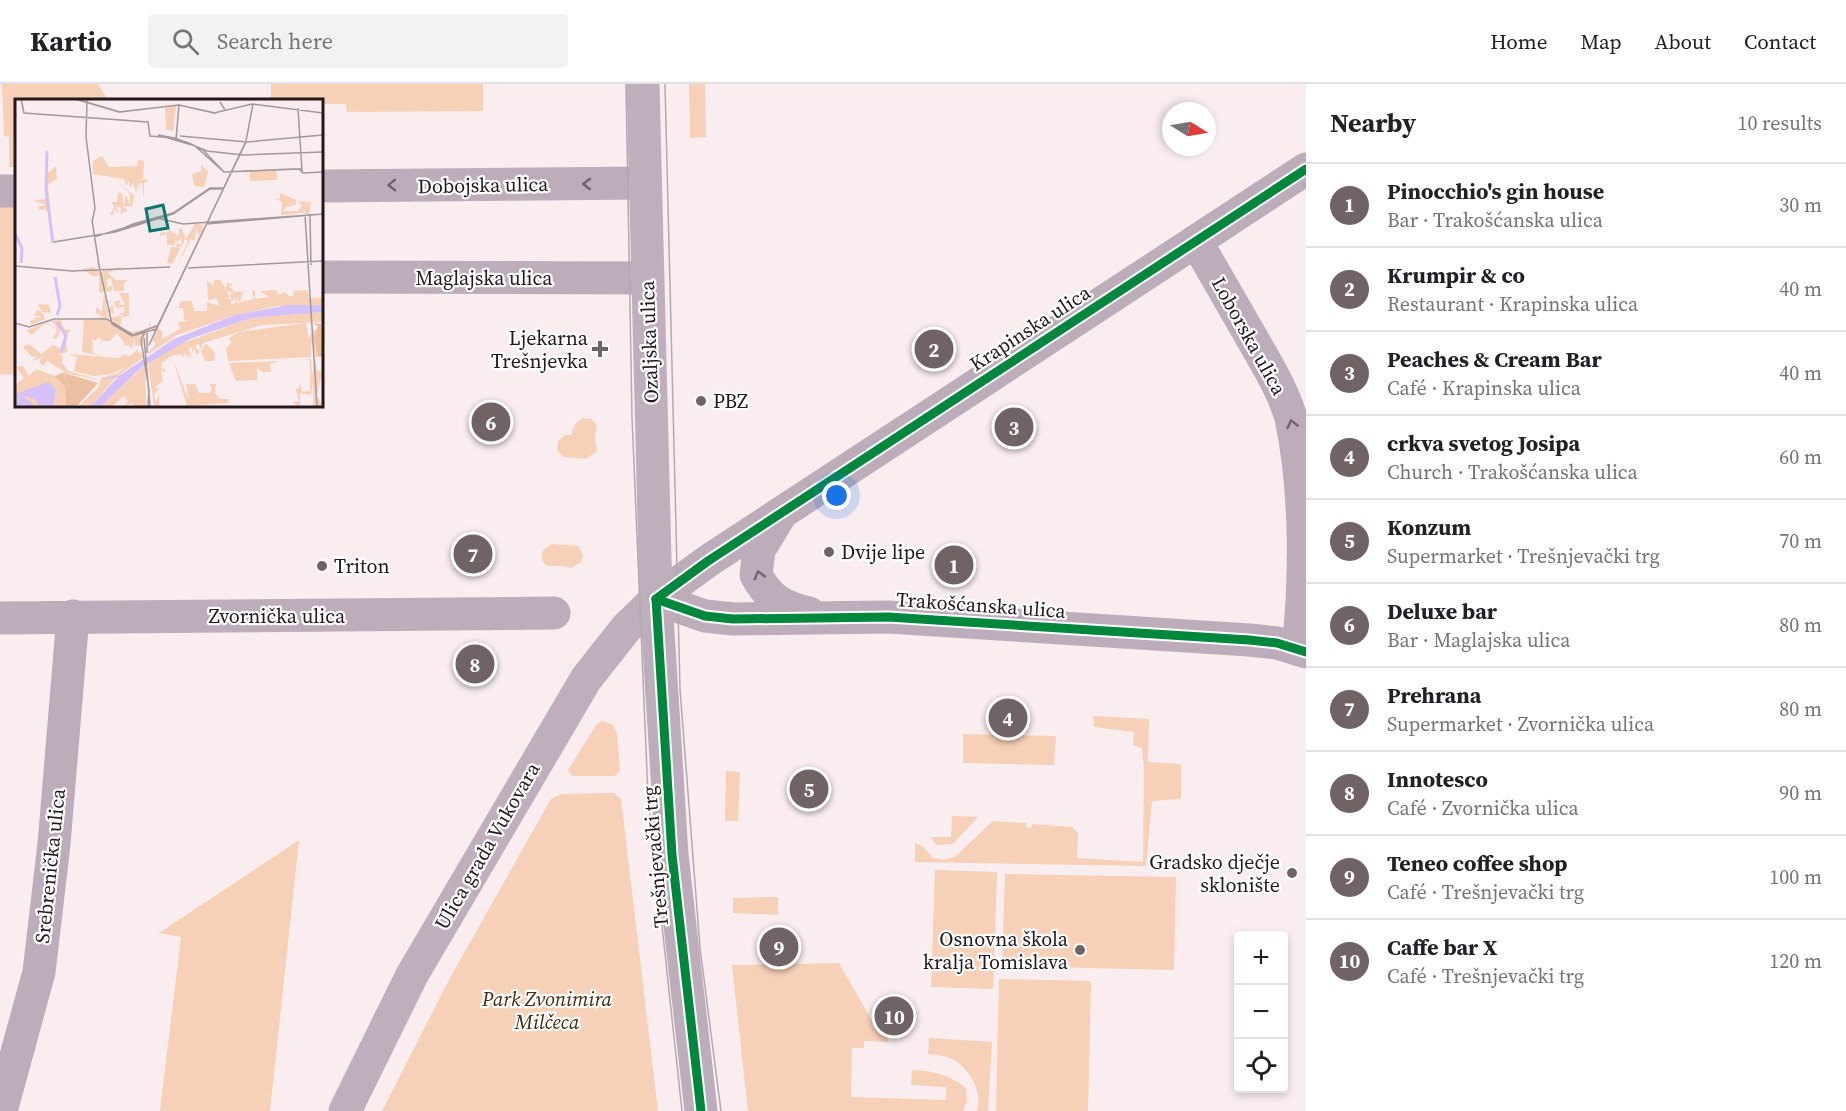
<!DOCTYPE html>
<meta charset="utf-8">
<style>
:root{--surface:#fff;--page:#f2f2f2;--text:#202124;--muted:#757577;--line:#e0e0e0;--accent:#6f6366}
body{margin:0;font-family:"Source Serif 4",serif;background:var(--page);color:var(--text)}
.controls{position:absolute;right:18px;bottom:18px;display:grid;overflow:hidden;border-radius:6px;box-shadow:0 3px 9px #0003}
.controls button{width:54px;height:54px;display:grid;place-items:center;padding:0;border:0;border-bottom:2px solid var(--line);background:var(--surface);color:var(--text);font:30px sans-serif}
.compass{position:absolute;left:1162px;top:18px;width:54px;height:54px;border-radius:50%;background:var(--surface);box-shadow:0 3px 9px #0003;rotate:101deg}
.you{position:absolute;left:837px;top:412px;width:21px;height:21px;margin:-15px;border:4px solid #fff;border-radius:50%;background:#1a73e8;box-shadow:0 0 0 9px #1a73e833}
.badge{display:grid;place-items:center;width:39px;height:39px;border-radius:50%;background:var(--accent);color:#fff;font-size:20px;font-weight:700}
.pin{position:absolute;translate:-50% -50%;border:3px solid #fff;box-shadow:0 2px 6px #0006}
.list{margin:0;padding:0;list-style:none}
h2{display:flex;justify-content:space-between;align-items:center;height:78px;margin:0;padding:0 24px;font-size:26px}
h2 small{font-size:20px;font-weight:400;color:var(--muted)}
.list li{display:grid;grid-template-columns:39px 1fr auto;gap:18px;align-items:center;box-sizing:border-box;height:84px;padding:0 24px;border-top:2px solid var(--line)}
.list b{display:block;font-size:22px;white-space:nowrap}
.list p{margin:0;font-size:20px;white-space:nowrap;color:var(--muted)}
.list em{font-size:20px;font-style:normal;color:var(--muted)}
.icon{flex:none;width:33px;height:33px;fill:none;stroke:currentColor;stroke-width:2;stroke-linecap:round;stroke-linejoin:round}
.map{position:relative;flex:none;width:1306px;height:1027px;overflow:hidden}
header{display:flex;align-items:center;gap:36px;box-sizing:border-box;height:84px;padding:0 30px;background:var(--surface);border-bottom:2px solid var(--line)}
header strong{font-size:28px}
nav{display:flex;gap:33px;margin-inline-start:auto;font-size:21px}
.search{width:420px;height:54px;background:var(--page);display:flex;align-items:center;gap:15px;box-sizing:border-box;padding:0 21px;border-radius:6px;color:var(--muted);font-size:22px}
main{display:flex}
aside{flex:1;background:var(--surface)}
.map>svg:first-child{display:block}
.green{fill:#f7d0b8}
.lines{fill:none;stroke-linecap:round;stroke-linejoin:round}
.minor{stroke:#bdadba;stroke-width:33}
.major{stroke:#bfaebb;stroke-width:33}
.tram{stroke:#b4a9b0;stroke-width:1.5}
.cycleway-casing{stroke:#fff;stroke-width:13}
.cycleway{stroke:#00873e;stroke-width:9}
.oneway{stroke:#71626b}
.poi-dot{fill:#6f6366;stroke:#fff;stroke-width:2}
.labels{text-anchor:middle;stroke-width:4.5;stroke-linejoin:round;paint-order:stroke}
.street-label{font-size:20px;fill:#25181c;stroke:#fff}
.poi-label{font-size:20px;fill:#25181c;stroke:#fff;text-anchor:end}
.park-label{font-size:20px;font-style:italic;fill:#44280f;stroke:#fff}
.inset-river{fill:none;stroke:#d5c1f9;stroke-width:3}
.inset-road{fill:none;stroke:#a4989b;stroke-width:1.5}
.view{fill:#0f766e;fill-opacity:0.15;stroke:#0f766e;stroke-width:3}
.inset-edge{fill:none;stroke:#25181c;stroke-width:3}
</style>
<header>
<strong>Kartio</strong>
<div class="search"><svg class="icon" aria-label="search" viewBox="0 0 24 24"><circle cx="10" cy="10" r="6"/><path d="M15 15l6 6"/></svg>Search here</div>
<nav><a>Home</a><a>Map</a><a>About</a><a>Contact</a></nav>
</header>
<main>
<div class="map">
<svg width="1306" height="1027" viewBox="0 0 1306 1027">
<rect width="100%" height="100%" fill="#f9edf0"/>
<g class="green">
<polygon points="2,0 98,0 108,16 16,16 16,83 9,83 9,53 4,52"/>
<polygon points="271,0 483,0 483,27 347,28 346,20 321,20 321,16 271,16"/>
<polygon points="689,0 705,0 706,53 690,54"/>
<polygon points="0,123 16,123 16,291 0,290"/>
<polygon points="582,334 592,335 597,342 595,353 597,367 586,375 563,373 557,366 558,357 565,351 571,351 575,340"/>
<path d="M553,460l25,2 5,9 -2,7 -10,6 -7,-2h-16l-5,-4c-3,-10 1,-15 10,-18z"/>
<polygon points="1093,632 1149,635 1148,678 1181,680 1181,715 1152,717 1146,782 915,778 915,759 922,762 933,774 944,776 956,772 993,737 1026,739 1026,743 1031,744 1032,740 1072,743 1078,749 1077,774 1143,778 1144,686 1142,664 1133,661 1134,648 1094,643"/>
<polygon points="602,637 612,640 617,649 620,687 615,692 572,692 568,686 597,640"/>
<polygon points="963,650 1056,652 1054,681 963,679"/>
<polygon points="726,687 740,688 738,737 725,737"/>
<polygon points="614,709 621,715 658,1027 382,1027 451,892 551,715 561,710"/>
<polygon points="952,732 978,733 953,760 936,761 931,753 951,753"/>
<polygon points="299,756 270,1027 160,1027 181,853 159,849"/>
<polygon points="935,786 997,788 993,905 931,903"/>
<polygon points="1005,790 1176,793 1174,886 1002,882"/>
<polygon points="778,813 778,831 733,829 733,814"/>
<path d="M839,879l41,72 8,1v6l-24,-1v7h-12l-1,49 95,3v-13l-35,-2 1,-15c22,1 36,4 54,18l1,13 -4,10h-215l-16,-146z"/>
<polygon points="999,895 1091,897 1088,1027 996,1027"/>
<path d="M929,954l63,4 -4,69h-11c6,-18 -6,-39 -21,-50 -8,-5 -19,-6 -28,-7z"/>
</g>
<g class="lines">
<g class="minor">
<polyline points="321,102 645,99"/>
<polyline points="0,107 16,107"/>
<path d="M1196,157c19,33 38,66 57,99 14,25 30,50 38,78 15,71 15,159 7,231"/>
<polyline points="321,193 647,194"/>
<path d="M778,435l-19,31 -3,25c13,24 27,32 53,38"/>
<polyline points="656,515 708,477 1306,85"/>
<polyline points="656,515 705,532 733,535 888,533 1249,556 1277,559 1306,568"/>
<polyline points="656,515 672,771 701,1027"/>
<polyline points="0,534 554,529"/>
<polyline points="1,1027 39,888 54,760 73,532"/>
</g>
<polyline class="major" points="345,1027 412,891 586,595 627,543 656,515 643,0"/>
<g class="tram">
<polyline points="626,0 632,333 648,712 682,1027"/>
<polyline points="665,0 680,605 700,864 721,1027"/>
</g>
<g class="cycleway-casing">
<g id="cycleway">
<polyline points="656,515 708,477 1306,85"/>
<polyline points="656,515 705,532 733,535 888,533 1249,556 1277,559 1306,568"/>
<polyline points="656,515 672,771 701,1027"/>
</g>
</g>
<use href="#cycleway" class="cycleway"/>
</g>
<defs><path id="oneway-chevron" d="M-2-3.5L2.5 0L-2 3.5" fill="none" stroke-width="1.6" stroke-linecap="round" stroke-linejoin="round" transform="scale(1.5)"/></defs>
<g class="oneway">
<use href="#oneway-chevron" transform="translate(587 100) rotate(180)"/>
<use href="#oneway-chevron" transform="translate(392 101) rotate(179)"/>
<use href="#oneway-chevron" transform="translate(1292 340) rotate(-103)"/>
<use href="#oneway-chevron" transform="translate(759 491) rotate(-106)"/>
</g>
<g class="poi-dot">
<path d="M597 256h6v6h6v6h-6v6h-6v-6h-6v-6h6z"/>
<circle cx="701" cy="317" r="6"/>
<circle cx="829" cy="468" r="6"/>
<circle cx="322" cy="482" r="6"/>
<circle cx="1292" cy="789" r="6"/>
<circle cx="1080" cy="866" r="6"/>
</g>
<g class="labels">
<g class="street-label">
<text transform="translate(483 101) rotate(-1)" y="7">Dobojska ulica</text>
<text x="484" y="201">Maglajska ulica</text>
<text transform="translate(1030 244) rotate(-33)" y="7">Krapinska ulica</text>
<text transform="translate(1249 252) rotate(61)" y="7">Loborska ulica</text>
<text transform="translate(649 258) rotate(-92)" y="7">Ozaljska ulica</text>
<text transform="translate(981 521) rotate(4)" y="7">Trakošćanska ulica</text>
<text x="277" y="539">Zvornička ulica</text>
<text transform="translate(487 762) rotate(-60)" y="7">Ulica grada Vukovara</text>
<text transform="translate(655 773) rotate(-95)" y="7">Trešnjevački trg</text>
<text transform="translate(50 782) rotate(-84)" y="7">Srebrenička ulica</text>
</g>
<g class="poi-label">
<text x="588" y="261">Ljekarna<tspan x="588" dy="23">Trešnjevka</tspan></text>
<text x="713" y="324" text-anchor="start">PBZ</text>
<text x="841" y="475" text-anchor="start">Dvije lipe</text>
<text x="334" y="489" text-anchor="start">Triton</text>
<text x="1280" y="785">Gradsko dječje<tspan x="1280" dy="23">sklonište</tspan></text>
<text x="1068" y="862">Osnovna škola<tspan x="1068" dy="23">kralja Tomislava</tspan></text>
</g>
<g class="park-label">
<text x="547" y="922">Park Zvonimira<tspan x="547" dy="23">Milčeca</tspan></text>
</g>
</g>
<g transform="translate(15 15)">
<rect width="308" height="308" fill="#f9edf0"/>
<path d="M161,7l-3,25 -7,-1 -1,-22zM32,52v23l9,-8 1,13 -9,5 2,25 -1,2h-5l3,-2 -8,1v-4l8,-1 -14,-4 13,-2zM87,57l7,11 29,-1v-6l6,1 -1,18 -5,1 11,-1 -5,4v16l-2,-17 -3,2 1,12 -2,-14 -2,11 -3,-11 -3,7 -1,-8 -3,5 -2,-7 -31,-5v-13zM186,65l7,8 -4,15 -10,-1 -2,-12 9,-3zM261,71l1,10 -27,1v-10zM102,82l17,15 -2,10h-8l-2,7 2,-6 4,4 -8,3 1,-6 -5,-2 2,8 -5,-7 1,8h-4l4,-9 -3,-4h6l1,-9h8l-4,1 2,11 2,-10 4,10v-11zM265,94l16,7v5l-11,2 -1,4h14l4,-5 -4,-5 18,2h-5l-2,11h-4l-1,-5v4l-23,2 1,-13 -7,-4 5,1zM190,124l-6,1 5,2 -2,5 -6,12 3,-7 -3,-7 -1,12 -4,-2 -13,26 10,-24 -3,-2 -4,8h-4l3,2 -8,15 -5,-1 4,-16h5l1,-4 5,2 -1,-6 -5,3 -1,-3v6h-8v-11l-7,2 1,-4 6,1 1,-4 11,7v-7l2,-1 5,11 9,-15zM113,166l-20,8 8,7h12l-4,3v8h-10l-3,-13 -4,1v9l5,-3v6l-13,2v-18l-5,2 -12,-8 11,-2 8,5zM199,181h6l6,9 1,-6 7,1 -5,2 5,5 14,-1 -18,2 -4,-2 4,7 -4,2h5v5l5,-1 -2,-5 -2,4 -2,-8 5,-2h8l-3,10 -4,-4 1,5 17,-4 -2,-8h3v8l14,-2 -9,-6 16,-1 2,5 7,-3 4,4h5l-1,-5 14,-1 3,8 12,-1v8l-45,1 -45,10 -55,19 -30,20 9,-12 -4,-2 6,-13 4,3v8l18,-10 -2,-7 10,-1 -4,-1 -1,-12h-5l3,-7h11l2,10h13v-9l12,4 -2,-8 -9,2 -1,-19 7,5zM89,194l2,9 6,-1 -6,3 1,6 6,-5 1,9 -8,-3 4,6 14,-1 -6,-2 6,-1v-6l-7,1 -4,-6 7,-2 -1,5h6l-6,-12h10v23l-7,1 -2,11 12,4 11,-2 6,-3v-7l2,7 5,-2 -2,8 -1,-5 -5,1 -19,6 16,-1 -3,12h-7v-9l-3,12 -4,-4 -6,1 3,-2 -8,-11 -7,8h-8l-3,-4 -4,4 -3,-3 1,15 12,3 -23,-4 2,-32h26l5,5 -4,-7 4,-1h-7l-2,-6 1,8h-24l21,-2 -9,-4 2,-6 5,5zM23,205l11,1 2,8 -9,-1 3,7 -15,6 1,-6 5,2 -2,-3 8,-1 -8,-2 3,-5 5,2zM307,213v10l-60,3 -59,18 -2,5 3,-1 2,3 -3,-5 3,-1 9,8 -1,9h-9l-4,-10 3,-3 -4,1 -1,-5 -4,2 5,6 -4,3 -1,-6 -3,3v-5l-4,2 4,9 -4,-3v4l-3,-8 -1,7 -3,-4 -10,2 -9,7 -1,5 4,1v3l-4,-2 2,11 -9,7h5l-5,7 2,7 3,-8v12h-5l-6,-43 22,-15 81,-30zM46,221l3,9 7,1 -5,5 1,17 -8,2 4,2 -1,7 6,8 32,9 -35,-7 5,10 5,23 -12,-33 -4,3 6,11 1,19h-51v-21l9,-7 -8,-11 7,-1 6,10 7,-7 22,8v-3l7,-2 -18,-11 -4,5 -4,-4 3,-5 -9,4 4,-5 -5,1 -9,-10 6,-3 12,10 12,-9 8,4 4,-14 -4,-6 -5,10 -4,-1 5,-6 -2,-8 -5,-3 -3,2 8,5 -10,-5 -13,12 -6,-4 22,-10zM291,224l3,16 4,-9 9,-1v28h-6l-5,-15v15l-83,4 -2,-12 5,-6 -2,-5 10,-6zM122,251l7,7 -27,19 -26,30h-12l19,-18 3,-10 17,-5 9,-7 -15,8 -18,2 -20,-5 3,-14 -9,-3 50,4 8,-4 2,3zM157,258l17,44 -3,-17h9l4,9h10l3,-3 -2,-6h6l-1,9 5,6h9l-1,4 -41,3zM296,260l1,18 3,-18 2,12 5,1 -5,23 5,11h-4l-2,-13v13h-3v-25l-2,14 -11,-2v13h-3l-4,-4 6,-1 -3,-12 4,-1 -1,-4 2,2v6l9,-1v-31h-10zM265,262l-10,3 1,8h-9l-5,-5v13l-21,1 -7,-18zM130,266l1,41h-14l1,-3 -9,3 4,-5 -4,-5 -11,10h-12z" fill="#f7d0b8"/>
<path d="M298,224l8,1 1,32h-4l-4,-19 4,-10zM48,274l9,20 -8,-20 34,10 -21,23h-11l-1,-19 -10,-11z" fill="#ebc0a1"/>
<path d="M273,206h34v7l-71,6 -61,21 -48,28 -41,39h-10l27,-29 -14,2h-3l19,-4 54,-36 61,-24zM34,283l7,8 -3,16h-14l-4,-7 -14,-4 14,11h-20v-12z" fill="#d5c1f9"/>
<path class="inset-river" d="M32,52l-1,38 7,54M0,135l7,14 -1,15M40,178l5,29 -3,9M42,223l9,14 -5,16"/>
<path class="inset-road" d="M6,0l3,14 124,9 2,14 25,2 32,13 36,4 80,-3M60,0l44,13 60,-7 35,8 38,-9 71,9M61,0l44,13 59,-7 36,8 10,-3 -5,-8M72,1l-1,37 9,71 -3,15M283,9l4,63M143,36l16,3h1l2,2 5,1 4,1 5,2 10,5 3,2 20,21 68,-3h9l2,4 20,-1 -20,1 -4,-4 -75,3 -29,-26zM165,37l67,6 76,-7M161,40l3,-34M161,41l3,-35M208,89h-13l-37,25 -40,11 -18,8 -61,10 61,-10 58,-18 37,-25h13M295,115l1,51M290,116l12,191M77,121l7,45M191,125l117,-10M79,138l63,-19 26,6 140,-10M83,162l14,63 20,12 24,-7 90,-187M0,167l57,5 98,-4M173,169l135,-7M0,224l14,4 25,-8h53l26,16 26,-10M130,233l-4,8 8,50 -1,16M129,239l6,68M134,246l97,-204 7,-37M132,254v-20"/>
<path class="view" d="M148,106l5,23 -18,3 -4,-22z"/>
<rect width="308" height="308" class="inset-edge"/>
</g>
</svg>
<div class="controls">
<button>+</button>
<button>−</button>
<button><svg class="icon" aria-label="locate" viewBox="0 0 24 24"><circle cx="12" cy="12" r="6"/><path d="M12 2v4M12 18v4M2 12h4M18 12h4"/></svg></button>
</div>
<svg class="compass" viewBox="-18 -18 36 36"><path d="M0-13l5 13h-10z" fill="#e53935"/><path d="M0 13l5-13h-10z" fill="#757577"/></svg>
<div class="you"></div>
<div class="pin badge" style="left:954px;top:481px">1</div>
<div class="pin badge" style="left:934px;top:265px">2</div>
<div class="pin badge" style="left:1014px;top:343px">3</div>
<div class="pin badge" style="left:1008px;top:634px">4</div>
<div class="pin badge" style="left:809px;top:705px">5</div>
<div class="pin badge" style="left:491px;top:338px">6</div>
<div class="pin badge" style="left:473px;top:470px">7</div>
<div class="pin badge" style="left:475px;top:580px">8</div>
<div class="pin badge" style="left:779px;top:863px">9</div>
<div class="pin badge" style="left:894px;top:932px">10</div>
</div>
<aside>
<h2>Nearby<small>10 results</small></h2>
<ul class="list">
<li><span class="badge">1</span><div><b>Pinocchio's gin house</b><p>Bar · Trakošćanska ulica</p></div><em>30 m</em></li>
<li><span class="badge">2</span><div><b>Krumpir &amp; co</b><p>Restaurant · Krapinska ulica</p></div><em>40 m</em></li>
<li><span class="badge">3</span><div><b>Peaches &amp; Cream Bar</b><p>Café · Krapinska ulica</p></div><em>40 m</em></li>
<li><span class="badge">4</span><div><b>crkva svetog Josipa</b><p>Church · Trakošćanska ulica</p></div><em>60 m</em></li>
<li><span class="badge">5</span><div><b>Konzum</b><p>Supermarket · Trešnjevački trg</p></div><em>70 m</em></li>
<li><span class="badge">6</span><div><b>Deluxe bar</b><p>Bar · Maglajska ulica</p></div><em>80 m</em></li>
<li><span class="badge">7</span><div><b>Prehrana</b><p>Supermarket · Zvornička ulica</p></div><em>80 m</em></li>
<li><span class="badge">8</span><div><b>Innotesco</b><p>Café · Zvornička ulica</p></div><em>90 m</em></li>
<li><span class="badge">9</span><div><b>Teneo coffee shop</b><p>Café · Trešnjevački trg</p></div><em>100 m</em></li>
<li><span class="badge">10</span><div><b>Caffe bar X</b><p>Café · Trešnjevački trg</p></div><em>120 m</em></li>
</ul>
</aside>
</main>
